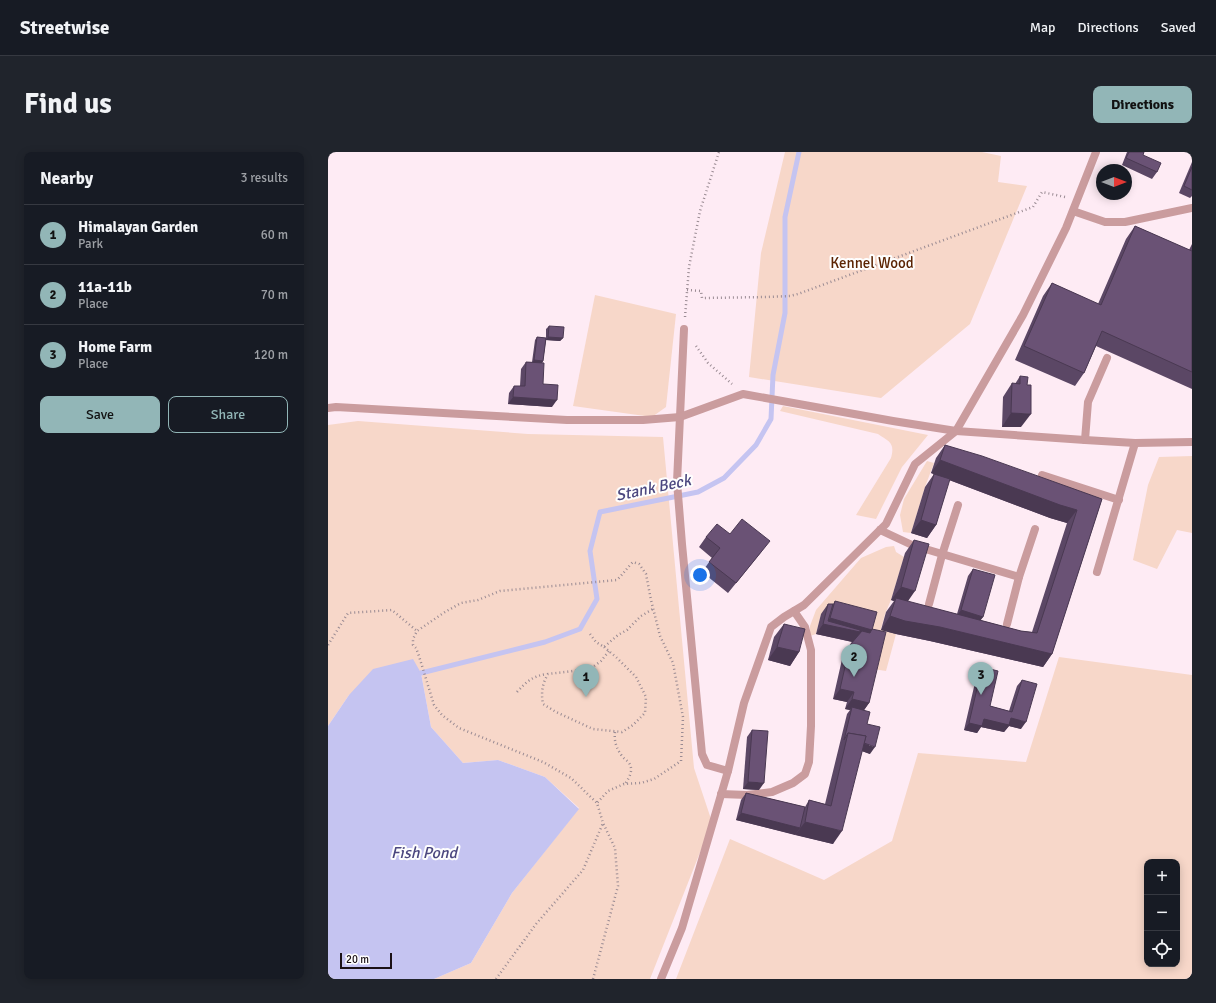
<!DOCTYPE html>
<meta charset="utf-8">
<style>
:root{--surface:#171b24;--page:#20242c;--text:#f1f3f6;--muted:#9ea1a6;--line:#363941;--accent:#92b6b7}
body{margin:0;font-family:Signika,sans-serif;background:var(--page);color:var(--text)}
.controls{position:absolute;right:12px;bottom:12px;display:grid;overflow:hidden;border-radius:8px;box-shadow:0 2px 10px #0003}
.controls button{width:36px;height:36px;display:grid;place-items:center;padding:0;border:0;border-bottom:1px solid var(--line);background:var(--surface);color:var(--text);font:20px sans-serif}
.compass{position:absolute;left:768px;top:12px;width:36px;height:36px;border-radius:50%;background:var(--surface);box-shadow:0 2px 10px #0003;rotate:90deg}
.scale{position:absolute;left:12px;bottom:10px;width:52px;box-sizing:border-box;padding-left:4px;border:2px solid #1b1116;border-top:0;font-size:11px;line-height:14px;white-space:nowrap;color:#1b1116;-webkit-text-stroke:3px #fefefe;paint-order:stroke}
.you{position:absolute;left:372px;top:423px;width:14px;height:14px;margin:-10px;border:3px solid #fff;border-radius:50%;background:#1a73e8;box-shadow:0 0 0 6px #1a73e833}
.badge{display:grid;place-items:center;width:26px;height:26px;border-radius:50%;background:var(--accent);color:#111;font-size:13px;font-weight:700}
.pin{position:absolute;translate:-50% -33px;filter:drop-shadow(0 1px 2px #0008)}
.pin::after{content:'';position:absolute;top:21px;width:14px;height:12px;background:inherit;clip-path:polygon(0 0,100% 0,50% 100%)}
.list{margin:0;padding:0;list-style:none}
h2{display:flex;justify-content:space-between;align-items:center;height:52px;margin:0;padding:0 16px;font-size:17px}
h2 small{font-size:13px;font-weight:400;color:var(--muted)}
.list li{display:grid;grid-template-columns:26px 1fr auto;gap:12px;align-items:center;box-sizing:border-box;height:60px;padding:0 16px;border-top:1px solid var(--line)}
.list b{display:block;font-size:15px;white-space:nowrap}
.list p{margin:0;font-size:13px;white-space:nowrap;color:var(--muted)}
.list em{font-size:13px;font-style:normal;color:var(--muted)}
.actions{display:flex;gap:8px;padding:12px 16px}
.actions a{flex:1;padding:9px 0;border:1px solid var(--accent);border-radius:8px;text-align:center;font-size:14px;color:var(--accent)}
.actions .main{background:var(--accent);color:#111}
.icon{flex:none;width:22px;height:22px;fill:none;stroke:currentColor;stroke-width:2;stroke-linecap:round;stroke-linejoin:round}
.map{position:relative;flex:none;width:864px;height:827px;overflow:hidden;border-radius:8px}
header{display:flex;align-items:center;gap:24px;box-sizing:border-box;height:56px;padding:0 20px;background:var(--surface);border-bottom:1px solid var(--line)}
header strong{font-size:19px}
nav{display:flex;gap:22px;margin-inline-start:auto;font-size:14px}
.intro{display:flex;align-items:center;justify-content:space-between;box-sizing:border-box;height:96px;padding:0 24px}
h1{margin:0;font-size:28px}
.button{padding:10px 18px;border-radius:8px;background:var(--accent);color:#111;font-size:14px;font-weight:700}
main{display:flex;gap:24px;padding:0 24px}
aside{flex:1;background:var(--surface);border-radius:8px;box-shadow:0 2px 10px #0003}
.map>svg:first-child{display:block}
.green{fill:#f7d7c9;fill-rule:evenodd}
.water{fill:#c5c4f1}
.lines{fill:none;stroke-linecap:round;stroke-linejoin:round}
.stream{stroke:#c5c4f1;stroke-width:5}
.path{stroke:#9a8b93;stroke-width:2.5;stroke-dasharray:1 3;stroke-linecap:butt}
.service{stroke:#ca9c9e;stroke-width:8}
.wall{fill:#5b4765}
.shaded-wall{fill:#4a3952}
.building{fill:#6a5275;stroke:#4a3952}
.labels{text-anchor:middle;stroke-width:4;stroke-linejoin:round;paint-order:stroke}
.park-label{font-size:15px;fill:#5b2302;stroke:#fefefe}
.water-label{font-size:16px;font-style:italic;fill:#4b477f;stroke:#fefefe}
</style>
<header>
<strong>Streetwise</strong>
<nav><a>Map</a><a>Directions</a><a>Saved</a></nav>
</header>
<div class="intro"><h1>Find us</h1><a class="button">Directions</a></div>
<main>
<aside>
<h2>Nearby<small>3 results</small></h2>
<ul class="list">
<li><span class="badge">1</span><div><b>Himalayan Garden</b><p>Park</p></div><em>60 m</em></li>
<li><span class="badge">2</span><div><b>11a-11b</b><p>Place</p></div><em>70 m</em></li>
<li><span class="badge">3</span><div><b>Home Farm</b><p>Place</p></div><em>120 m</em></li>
</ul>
<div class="actions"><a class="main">Save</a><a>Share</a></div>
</aside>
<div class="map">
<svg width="864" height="827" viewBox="0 0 864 827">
<rect width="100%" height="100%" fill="#feebf4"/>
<g class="green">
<polygon points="457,0 654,0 673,4 670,30 699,34 642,172 553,246 421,225 433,101"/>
<polygon points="267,143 348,162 338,255 324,265 245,254"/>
<path d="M455,254l145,29 -26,32 -26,52 -20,-4 35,-57c4,-15 -1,-16 -13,-24l-98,-23z"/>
<polygon points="30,269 200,282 335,285 366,616 384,670 322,827 106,827 143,811 184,741 251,656 217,625 170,608 135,611 103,575 93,521 21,543 0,574 0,273"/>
<polygon points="864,304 864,381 849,378 829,417 805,408 820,333 831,305"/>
<polygon points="599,309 606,311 597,335 583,381 575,380 572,363 576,347"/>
<polygon points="566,394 568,400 576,405 563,448 557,462 553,477 568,482 558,519 545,517 551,490 493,462 488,482 482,484 482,474 488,458 533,406 558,395"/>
<path d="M731,505l133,18v304h-516l54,-140 94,41 68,-39 26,-88 108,9zM819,710h30v102h-30z"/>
</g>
<polygon class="water" points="85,507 93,521 103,575 135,611 170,608 217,625 251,657 184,741 143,811 106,827 0,827 0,574 21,543 45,517"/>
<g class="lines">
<polyline class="stream" points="93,521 217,490 252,477 269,447 262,399 272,360 370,340 396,326 428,293 443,267 445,223 457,161 457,65 471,0"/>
<g class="path">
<polyline points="359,138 373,139 374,146 438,145 462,144 470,142 705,55 714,40 737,45"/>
<polyline points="357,165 361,115 372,59 391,0"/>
<polyline points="368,194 380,211 404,232"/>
<polyline points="262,482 268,490 276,495 290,483 299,478 313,464 325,457"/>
<polyline points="0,493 20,461 64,458 89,479"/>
<path d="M276,495l12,10 20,20 10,20 -1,16 -12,12 -11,7 -29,-3 -37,-17 -13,-8c-2,-11 -1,-20 5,-30l42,-5 11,-8 8,-10"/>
<path d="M189,540c10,-11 16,-16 30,-18"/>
<path d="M287,580c-1,9 1,16 7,24 2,3 5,4 7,7 5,7 0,15 -4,21"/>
<polyline points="168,827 208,772 255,718 275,671"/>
<path d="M265,827l25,-93 -3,-38 -12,-25 -6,-20 -26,-25 -28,-16 -84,-34 -17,-13 -8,-10 -15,-49 -3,-8 -3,-3v-6l4,-8 28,-19 16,-9 17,-3 22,-9 117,-11c6,-6 10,-12 16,-18l6,2 7,10 5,26 9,36 13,27 10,54 -2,44 -27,18 -13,4 -17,1 -16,7 -11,12"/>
</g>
<g class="service">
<polyline points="745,59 777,70 797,70 864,56"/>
<polyline points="356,177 349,330 354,392 374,602 379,613 400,619"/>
<polyline points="0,256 8,255 239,268 315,268 352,265 415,242 565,269 628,279 757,288 807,291 864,290"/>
<polyline points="757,288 760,250 779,206"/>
<polyline points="714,323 791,348"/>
<polyline points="552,378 584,393 691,425"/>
<polyline points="769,420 807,291"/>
<polyline points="601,452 614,403 630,353"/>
<polyline points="679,472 691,425 707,377"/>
<polyline points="393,642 419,643 444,640 465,631 477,622 481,610 483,574 483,498 477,475 466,459"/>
<polyline points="333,827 354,776 400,619 416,551 443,475 456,465 476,453 558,372 587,312 628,279 695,163 738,76 768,0"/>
</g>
</g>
<g class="wall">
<polygon points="799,0 816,0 815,3 829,20 824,27 794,13"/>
<polygon points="864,10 864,44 862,46 851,41"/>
<polygon points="807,74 861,98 864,92 864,237 768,194 756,221 747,234 687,208 715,144 724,131 770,152 798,87"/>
<polygon points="221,174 235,186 232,189 218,188 215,209 214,211 215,232 224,255 180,252 181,241 186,234 192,234 193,217 198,210 204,210 207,188 209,185 218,186 218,177"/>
<polygon points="692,224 693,275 674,275 675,245 684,231 687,232"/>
<polygon points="617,293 774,347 724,502 715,515 602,489 568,482 553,478 558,460 566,449 563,448 577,401 586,388 580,450 629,462 640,424 645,417 655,465 652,468 693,479 704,480 739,371 722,366 621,328 608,373 599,386 583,381 597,335 606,322 603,321 608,306"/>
<polygon points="402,382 434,399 400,441 374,420 384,406 371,395 378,385"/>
<polygon points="507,449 544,477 541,551 536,558 539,572 542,602 534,599 505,692 408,668 413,648 418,641 477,655 481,648 497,652 519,562 522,558 517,557 519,550 505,547 515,503 524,490 488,482 493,462 500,452 505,452"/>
<polygon points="456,472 471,500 462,514 440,508 446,485"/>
<polygon points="654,515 662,554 681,559 689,534 694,528 693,577 681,574 676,580 653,575 649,581 636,578 649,522"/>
<polygon points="424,578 431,638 415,637 419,585"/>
</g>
<g class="shaded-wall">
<polygon points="220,185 235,186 232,189 218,188"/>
<polygon points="206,208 215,209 213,213 204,211"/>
<polygon points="185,245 229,248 224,255 180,252"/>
<polygon points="683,261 703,262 693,275 674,275"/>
<polygon points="612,308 749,358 739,371 722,366 603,321"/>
<polygon points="593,368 608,373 599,386 583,381"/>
<polygon points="573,435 587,439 578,452 568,446 566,449 563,448"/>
<polygon points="633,458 655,465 650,472 628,465"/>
<polygon points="562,464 612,475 724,502 715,515 602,489 568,482 553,478"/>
<polygon points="502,466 544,478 535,491 525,490 488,482 495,472 498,472"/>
<polygon points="449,495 471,500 462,514 440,508"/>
<polygon points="512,537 526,540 519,550 505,547"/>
<polygon points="524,547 541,551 534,561 524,555 522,558 517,557"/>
<polygon points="683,566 698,570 693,577 681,574 676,580 653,575 649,581 636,578 641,571 656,567"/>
<polygon points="533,591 547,595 542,602 528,597"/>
<polygon points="420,630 436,631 431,638 415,637"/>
<polygon points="413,661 472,676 467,683 408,668"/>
<polygon points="477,670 514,679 505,692 467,683"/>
</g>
<g class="building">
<polygon points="801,0 816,0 815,3 833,11 829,20 798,6"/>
<polygon points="864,15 864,38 856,34"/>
<polygon points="807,74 864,99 864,220 774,179 756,221 696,194 724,131 773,153"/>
<polygon points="221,174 236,175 235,186 220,185"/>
<polygon points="209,185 218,186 215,209 206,208"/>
<polygon points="198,210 216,211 215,232 230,233 229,248 185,245 186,234 197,234"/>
<polygon points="692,224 700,225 699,233 703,233 703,262 683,261 684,231 692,232"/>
<polygon points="617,293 654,304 774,347 724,502 612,475 577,469 562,464 568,446 693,479 709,481 749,358 732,353 612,308"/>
<polygon points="606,322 622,327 608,373 593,368"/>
<polygon points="414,367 442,389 408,431 381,410 392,396 378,385 389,372 402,382"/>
<polygon points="586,388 601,392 587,439 573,435"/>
<polygon points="645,417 667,423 655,465 633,458"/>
<polygon points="507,449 549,460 544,478 502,466"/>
<polygon points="500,452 505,452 500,469 532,478 532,480 495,472"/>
<polygon points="456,472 477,477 471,500 449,495"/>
<polygon points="544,477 558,480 541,551 524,547 526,540 512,537 522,493 534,479 542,481"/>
<polygon points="654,515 670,519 662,554 684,560 694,528 709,532 698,570 683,566 681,573 656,567 654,574 641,571"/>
<polygon points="524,555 542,560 539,572 552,575 547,595 536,591 538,584 520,581 516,588"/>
<polygon points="424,578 440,579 436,631 420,630"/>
<polygon points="520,581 538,584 514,679 477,670 481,648 503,654"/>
<polygon points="418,641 477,655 472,676 413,661"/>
</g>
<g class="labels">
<g class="park-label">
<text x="544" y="116">Kennel Wood</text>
</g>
<g class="water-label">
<text transform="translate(325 335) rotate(-12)" y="6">Stank Beck</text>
<text x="96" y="706">Fish Pond</text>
</g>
</g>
</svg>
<div class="controls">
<button>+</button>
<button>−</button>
<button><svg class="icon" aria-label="locate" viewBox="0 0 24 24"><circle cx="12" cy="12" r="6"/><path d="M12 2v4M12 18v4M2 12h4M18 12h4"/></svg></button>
</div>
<svg class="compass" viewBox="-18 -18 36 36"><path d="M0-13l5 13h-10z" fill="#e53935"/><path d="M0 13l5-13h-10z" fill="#9ea1a6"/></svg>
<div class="scale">20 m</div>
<div class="you"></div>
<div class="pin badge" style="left:258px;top:545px">1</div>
<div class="pin badge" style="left:526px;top:525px">2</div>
<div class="pin badge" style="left:653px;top:543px">3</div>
</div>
</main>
